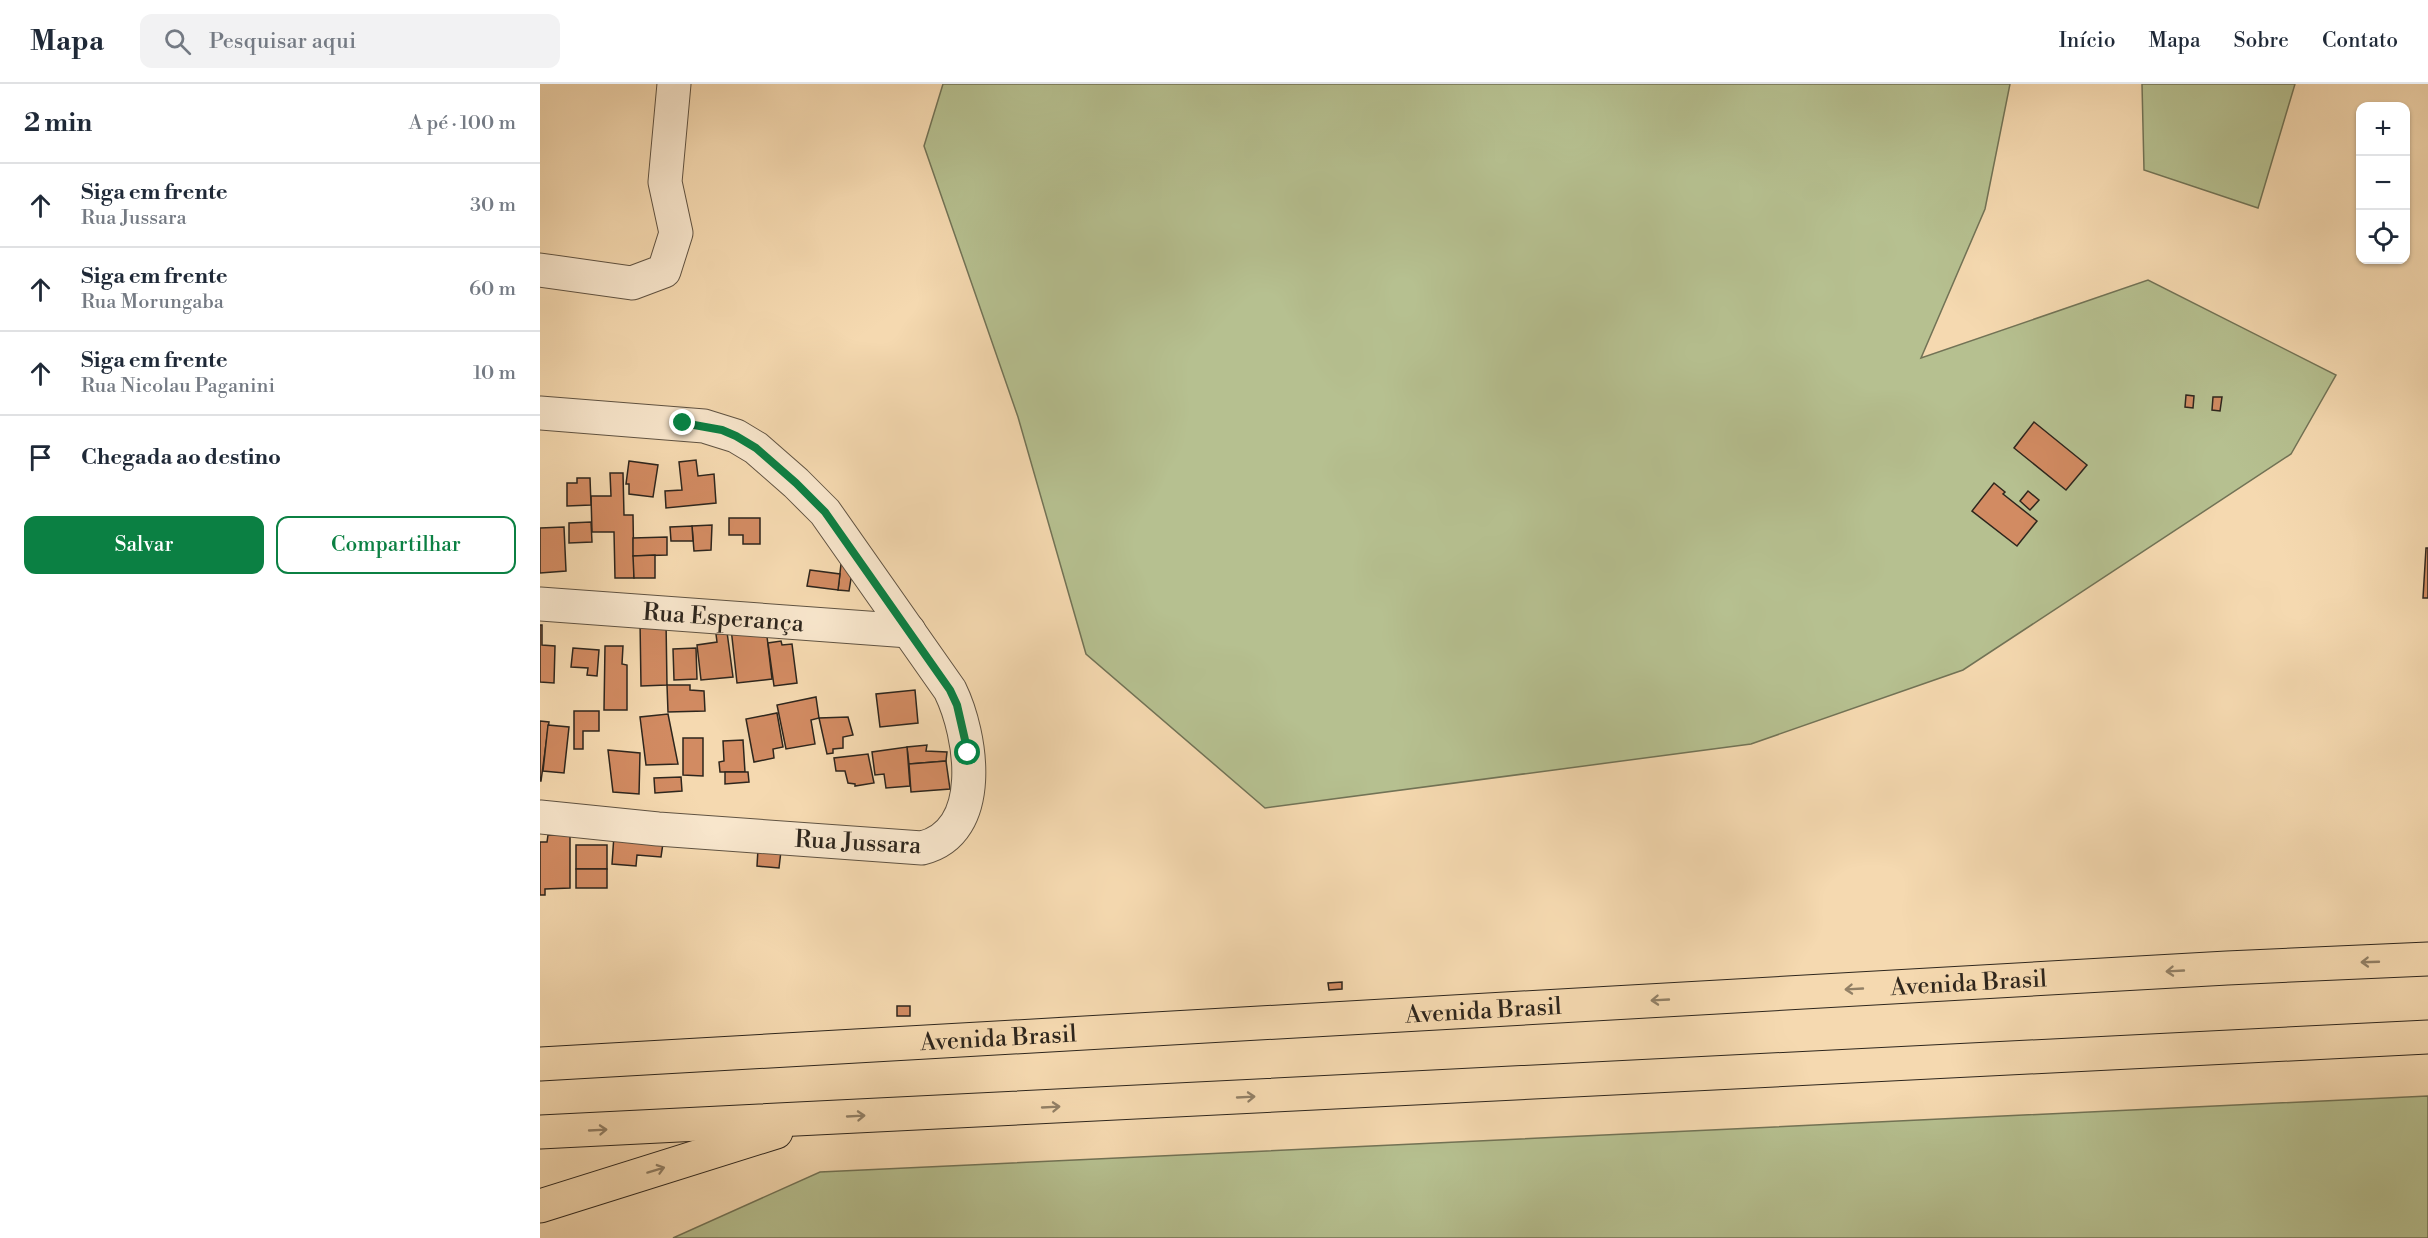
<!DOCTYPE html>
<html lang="pt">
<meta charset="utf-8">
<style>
:root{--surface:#fff;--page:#f2f2f3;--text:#1f2937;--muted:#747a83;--line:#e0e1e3;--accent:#0b8043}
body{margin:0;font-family:"Libre Bodoni",serif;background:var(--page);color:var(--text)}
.controls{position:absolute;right:18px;top:18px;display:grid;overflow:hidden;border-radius:12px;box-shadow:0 2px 4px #0004}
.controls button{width:54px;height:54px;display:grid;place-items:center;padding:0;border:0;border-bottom:2px solid var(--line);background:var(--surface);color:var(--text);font:30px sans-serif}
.stop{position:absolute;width:18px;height:18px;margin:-14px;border:4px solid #0b8043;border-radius:50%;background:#fff}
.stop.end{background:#0b8043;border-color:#fff;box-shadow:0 2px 6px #0008}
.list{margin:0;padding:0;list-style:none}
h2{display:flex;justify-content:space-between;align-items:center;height:78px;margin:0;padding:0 24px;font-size:26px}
h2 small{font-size:20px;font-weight:400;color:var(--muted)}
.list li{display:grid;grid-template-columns:39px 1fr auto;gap:18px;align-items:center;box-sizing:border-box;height:84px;padding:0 24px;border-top:2px solid var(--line)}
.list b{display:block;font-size:22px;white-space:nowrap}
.list p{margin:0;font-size:20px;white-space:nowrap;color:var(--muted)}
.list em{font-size:20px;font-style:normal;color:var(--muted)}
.actions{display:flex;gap:12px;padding:18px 24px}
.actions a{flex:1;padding:14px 0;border:2px solid var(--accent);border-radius:12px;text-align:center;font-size:21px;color:var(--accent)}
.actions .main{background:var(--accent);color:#fff}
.icon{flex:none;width:33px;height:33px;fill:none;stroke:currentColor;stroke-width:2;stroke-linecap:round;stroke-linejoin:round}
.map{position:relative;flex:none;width:1888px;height:1154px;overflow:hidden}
header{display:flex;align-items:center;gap:36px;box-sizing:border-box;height:84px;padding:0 30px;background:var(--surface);border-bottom:2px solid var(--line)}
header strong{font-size:28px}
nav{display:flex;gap:33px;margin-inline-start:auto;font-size:21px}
.search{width:420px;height:54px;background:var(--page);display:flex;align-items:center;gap:15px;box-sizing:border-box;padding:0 21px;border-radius:12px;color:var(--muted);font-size:22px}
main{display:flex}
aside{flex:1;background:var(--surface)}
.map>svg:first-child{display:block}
.green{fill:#b6c090;stroke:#727356;stroke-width:1.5}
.building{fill:#d28b62;stroke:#2e261d;stroke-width:1.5}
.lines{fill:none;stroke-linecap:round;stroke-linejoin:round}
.minor-casing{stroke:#605342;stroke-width:35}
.highway-casing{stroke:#2e261d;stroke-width:35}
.minor{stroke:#f8e6cc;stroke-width:33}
.highway{stroke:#f5d9b0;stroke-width:33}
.oneway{stroke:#928066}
.route{stroke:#0b8043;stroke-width:8}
.labels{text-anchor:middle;stroke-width:6;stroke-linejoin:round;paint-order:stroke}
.street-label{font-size:24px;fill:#2e261d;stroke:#f8e6cc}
</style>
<header>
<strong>Mapa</strong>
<div class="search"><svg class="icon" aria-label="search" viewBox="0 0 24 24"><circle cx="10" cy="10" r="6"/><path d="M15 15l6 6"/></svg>Pesquisar aqui</div>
<nav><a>Início</a><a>Mapa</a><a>Sobre</a><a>Contato</a></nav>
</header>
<main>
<aside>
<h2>2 min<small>A pé · 100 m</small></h2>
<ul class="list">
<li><svg class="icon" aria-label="ahead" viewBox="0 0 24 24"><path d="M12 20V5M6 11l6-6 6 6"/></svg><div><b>Siga em frente</b><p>Rua Jussara</p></div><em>30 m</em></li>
<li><svg class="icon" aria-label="ahead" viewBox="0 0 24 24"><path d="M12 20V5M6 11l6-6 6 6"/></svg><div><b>Siga em frente</b><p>Rua Morungaba</p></div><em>60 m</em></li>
<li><svg class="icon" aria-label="ahead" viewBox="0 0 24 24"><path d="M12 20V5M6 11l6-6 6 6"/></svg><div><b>Siga em frente</b><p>Rua Nicolau Paganini</p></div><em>10 m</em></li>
<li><svg class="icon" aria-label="arrive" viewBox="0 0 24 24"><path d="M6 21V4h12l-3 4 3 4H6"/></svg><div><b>Chegada ao destino</b></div></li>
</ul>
<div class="actions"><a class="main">Salvar</a><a>Compartilhar</a></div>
</aside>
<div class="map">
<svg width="1888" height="1154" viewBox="0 0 1888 1154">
<rect width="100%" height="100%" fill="#f5d9b0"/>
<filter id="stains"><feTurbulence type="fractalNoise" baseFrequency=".00333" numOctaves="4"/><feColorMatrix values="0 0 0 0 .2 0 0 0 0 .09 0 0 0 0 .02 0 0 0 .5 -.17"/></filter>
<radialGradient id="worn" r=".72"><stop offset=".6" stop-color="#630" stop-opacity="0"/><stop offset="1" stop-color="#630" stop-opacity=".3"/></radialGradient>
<g class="green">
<polygon points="403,0 1470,0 1445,125 1381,274 1608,196 1796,291 1751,370 1423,586 1211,660 725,724 546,570 478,333 384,62"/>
<polygon points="1602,0 1755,0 1718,124 1604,86"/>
<polygon points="1888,1012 1888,1154 133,1154 280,1088"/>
</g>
<g class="building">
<polygon points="1646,311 1654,312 1653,324 1645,323"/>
<polygon points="1673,313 1682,313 1680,327 1672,326"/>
<polygon points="1494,338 1547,381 1526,406 1474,364"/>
<polygon points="156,376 158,392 174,390 176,419 126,424 125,407 142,406 139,378"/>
<polygon points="89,377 118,381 113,413 89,410 89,400 86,400"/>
<polygon points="70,389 83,389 84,431 93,431 94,494 75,494 74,448 52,448 51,412 71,412"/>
<polygon points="37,394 50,394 51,421 27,422 27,399 37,399"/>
<polygon points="1454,399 1465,408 1463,410 1497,437 1477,462 1432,427"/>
<polygon points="1488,407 1499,416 1490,426 1480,417"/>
<polygon points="189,434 220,434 220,460 203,460 203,451 189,451"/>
<polygon points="51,438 52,458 29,459 29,439"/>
<polygon points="172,441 171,466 154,467 152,442"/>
<polygon points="152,442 153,457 131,457 130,443"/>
<polygon points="24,443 26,487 0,489 0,444"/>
<polygon points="127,453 127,471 93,472 93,454"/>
<polygon points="1886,464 1888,464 1888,514 1883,514"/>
<polygon points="115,471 115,494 94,494 93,472"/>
<polygon points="301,480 313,482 309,507 298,506"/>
<polygon points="270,486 300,490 298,506 267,502"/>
<polygon points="100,537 126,537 127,601 101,602"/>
<polygon points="0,541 2,541 2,561 15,562 14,599 0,598"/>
<polygon points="191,544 226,544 232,595 197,599"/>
<polygon points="187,548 193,593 161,596 157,561 177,558 176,550"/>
<polygon points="241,557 242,561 252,560 257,599 234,602 228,559"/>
<polygon points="65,562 83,562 82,580 87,581 87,626 64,626"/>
<polygon points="33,564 59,566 57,592 47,591 48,584 31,583"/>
<polygon points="156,564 157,595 134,596 133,565"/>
<polygon points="127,601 150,601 150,606 164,607 165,627 128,628"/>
<polygon points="375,606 378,639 340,643 336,610"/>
<polygon points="276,613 279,634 271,636 275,660 246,665 237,621"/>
<polygon points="34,627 59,627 59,647 43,647 43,665 34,665"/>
<polygon points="237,629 243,663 233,665 234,674 214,678 206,635"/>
<polygon points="128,630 138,680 106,681 100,633"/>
<polygon points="308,633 313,651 303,653 303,664 293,665 293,669 287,670 279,634"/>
<polygon points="0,637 9,638 1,697 0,697"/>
<polygon points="8,641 29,643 24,689 3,687"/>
<polygon points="143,654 163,654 163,692 143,691"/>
<polygon points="203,656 205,688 180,688 179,678 184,677 183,657"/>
<polygon points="387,661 386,667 407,668 406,677 369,680 367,663"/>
<polygon points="367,663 370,702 346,704 344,690 335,691 332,668"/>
<polygon points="68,666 100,669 99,710 73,708"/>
<polygon points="328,670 334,699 315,702 315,700 308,699 305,687 296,687 294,674"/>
<polygon points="406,677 410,705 371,708 369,680"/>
<polygon points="185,688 208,688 209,698 185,700"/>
<polygon points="141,693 142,707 115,709 114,694"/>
<polygon points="8,751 30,751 30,804 5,805 5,811 0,811 0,758 7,758"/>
<polygon points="74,751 123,759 121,773 97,771 96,782 72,780"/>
<rect x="36" y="761" width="31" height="24"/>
<polygon points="218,765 241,767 239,784 217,782"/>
<rect x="36" y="785" width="31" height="19"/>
<polygon points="802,898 802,905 789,906 788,899"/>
<rect x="357" y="922" width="13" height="10"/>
</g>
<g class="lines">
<g class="minor-casing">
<g id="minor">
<polyline points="0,186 92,199 124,187 136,149 125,98 134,0"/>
<path d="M0,329l164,13 32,10 20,12 40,35 29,29 125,178c22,45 37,142 -28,158l-264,-19 -118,-12"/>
<path id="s1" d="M0,520l369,27"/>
</g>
</g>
<g class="highway-casing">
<g id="highway">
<path id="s2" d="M0,980l1687,-96 201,-9"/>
<polyline points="0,1048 1888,953"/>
<polyline points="0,1122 236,1048"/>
</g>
</g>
<use href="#minor" class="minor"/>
<use href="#highway" class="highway"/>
</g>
<defs><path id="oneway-shaft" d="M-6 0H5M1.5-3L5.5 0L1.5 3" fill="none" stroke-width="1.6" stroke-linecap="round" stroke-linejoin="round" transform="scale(1.5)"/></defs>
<g class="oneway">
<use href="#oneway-shaft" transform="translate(1830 878) rotate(178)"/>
<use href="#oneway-shaft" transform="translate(1635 887) rotate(177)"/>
<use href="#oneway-shaft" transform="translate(1314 905) rotate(177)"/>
<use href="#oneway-shaft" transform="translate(1120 916) rotate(177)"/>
<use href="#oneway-shaft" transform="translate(706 1013) rotate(-3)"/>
<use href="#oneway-shaft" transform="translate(511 1023) rotate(-3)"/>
<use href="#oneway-shaft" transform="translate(316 1032) rotate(-3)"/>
<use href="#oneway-shaft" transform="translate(58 1046) rotate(-3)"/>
<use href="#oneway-shaft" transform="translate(116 1086) rotate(-17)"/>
</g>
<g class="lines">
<polyline class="route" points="143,339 182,346 196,352 216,364 256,399 285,428 410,606 417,621 428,669"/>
</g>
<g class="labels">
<g class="street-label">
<text dy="8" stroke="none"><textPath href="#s1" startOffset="184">Rua Esperança</textPath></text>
<text transform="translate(318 758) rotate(3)" y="8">Rua Jussara</text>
<text dy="8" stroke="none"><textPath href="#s2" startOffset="1431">Avenida Brasil</textPath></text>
<text dy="8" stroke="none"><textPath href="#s2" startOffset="945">Avenida Brasil</textPath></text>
<text dy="8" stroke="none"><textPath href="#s2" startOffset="459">Avenida Brasil</textPath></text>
</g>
</g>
<rect width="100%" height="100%" filter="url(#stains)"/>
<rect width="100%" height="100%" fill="url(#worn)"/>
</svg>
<div class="controls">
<button>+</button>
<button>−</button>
<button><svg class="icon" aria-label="locate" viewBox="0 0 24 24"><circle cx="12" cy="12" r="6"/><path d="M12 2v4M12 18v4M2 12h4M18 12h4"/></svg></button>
</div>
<div class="stop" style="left:428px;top:669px"></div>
<div class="stop end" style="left:143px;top:339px"></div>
</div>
</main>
